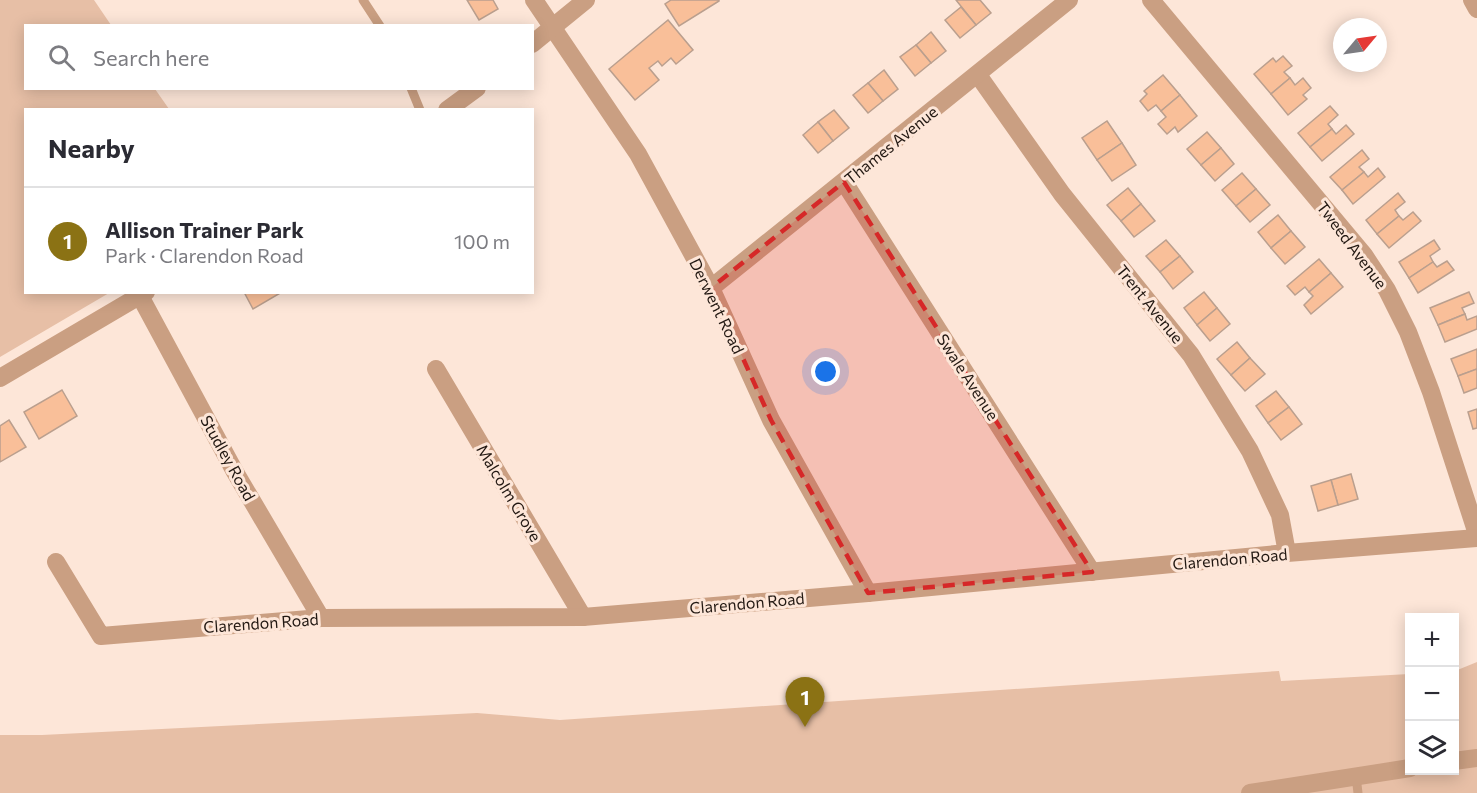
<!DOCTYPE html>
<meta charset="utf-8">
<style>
:root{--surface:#fff;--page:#f7f7f7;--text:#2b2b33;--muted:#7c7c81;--line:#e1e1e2;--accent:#8b7214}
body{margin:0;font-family:Commissioner,sans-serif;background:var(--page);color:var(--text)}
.controls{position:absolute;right:18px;bottom:18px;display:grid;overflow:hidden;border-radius:0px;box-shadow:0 3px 15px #0003}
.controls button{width:54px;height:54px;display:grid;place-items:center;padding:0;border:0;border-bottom:2px solid var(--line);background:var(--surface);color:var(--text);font:30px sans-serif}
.compass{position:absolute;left:1333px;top:18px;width:54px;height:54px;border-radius:50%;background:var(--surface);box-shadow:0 3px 15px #0003;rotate:61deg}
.you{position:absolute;left:826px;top:372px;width:21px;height:21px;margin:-15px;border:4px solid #fff;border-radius:50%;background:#1a73e8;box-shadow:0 0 0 9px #1a73e833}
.badge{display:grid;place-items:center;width:39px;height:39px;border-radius:50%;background:var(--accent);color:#fff;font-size:20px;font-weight:700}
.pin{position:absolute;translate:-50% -50px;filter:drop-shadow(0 2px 3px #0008)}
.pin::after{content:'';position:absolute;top:32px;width:21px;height:18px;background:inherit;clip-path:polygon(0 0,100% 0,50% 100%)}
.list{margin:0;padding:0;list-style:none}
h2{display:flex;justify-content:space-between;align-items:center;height:78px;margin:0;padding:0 24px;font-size:26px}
h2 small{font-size:20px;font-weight:400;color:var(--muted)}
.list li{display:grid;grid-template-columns:39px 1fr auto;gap:18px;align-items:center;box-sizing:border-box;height:108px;padding:0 24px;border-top:2px solid var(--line)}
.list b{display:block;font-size:22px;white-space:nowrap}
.list p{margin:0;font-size:20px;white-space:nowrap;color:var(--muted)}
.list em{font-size:20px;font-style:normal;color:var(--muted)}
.icon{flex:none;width:33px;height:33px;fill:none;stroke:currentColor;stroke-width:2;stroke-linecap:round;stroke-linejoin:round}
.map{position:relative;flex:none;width:1477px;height:793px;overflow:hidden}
.search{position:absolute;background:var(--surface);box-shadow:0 3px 15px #0003;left:24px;top:24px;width:510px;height:66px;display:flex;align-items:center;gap:15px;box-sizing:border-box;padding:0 21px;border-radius:0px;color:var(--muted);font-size:22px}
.panel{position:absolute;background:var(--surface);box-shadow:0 3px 15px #0003;left:24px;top:108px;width:510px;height:186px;border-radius:0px}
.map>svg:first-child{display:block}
.green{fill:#e7bfa6}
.building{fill:#f9bf99;stroke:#ba9f8e;stroke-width:1.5}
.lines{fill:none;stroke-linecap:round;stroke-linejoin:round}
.lane{stroke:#ca9f82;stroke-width:9}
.street{stroke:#ca9f82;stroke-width:18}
.marked{fill:#d62828;fill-opacity:0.2;stroke:#d62828;stroke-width:4.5;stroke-dasharray:12 8;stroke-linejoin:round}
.labels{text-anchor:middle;stroke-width:6;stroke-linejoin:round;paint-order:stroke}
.street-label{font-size:16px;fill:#221812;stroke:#fde6d8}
</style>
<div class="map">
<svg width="1477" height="793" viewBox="0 0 1477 793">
<rect width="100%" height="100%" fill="#fde6d8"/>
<g class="green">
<polygon points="0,0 94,0 111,25 26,26 26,88 155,89 169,109 26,110 26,292 109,293 0,357"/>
<polygon points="1477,662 1477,793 0,793 0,735 42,735 477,713 560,720 1279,671 1281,681 1409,674 1410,770 1454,770 1455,671"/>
</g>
<g class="building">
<polygon points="467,0 493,0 498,9 479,20"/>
<polygon points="671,0 719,0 719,1 679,26 665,4"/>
<polygon points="956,0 980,0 991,13 976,25"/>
<polygon points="961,7 976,25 960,38 945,20"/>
<polygon points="668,20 693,50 676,64 671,58 662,66 658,61 649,68 659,80 635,100 609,69"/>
<polygon points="931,32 946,51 931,63 916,45"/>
<polygon points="916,45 931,63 915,76 900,57"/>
<polygon points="1283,56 1292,66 1284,72 1290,78 1271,94 1254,74 1273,58 1276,62"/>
<polygon points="884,70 898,89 883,101 868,83"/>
<polygon points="1163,75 1180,95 1161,111 1156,105 1148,111 1140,101 1147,94 1144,91"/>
<polygon points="1290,78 1295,85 1303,78 1311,88 1303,95 1307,99 1288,115 1271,94"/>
<polygon points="868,83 883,101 868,113 853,95"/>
<polygon points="1180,95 1197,116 1178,132 1175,127 1167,134 1158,124 1166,117 1161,111"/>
<polygon points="1330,106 1338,115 1328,124 1332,129 1310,147 1298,133"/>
<polygon points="834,110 849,128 833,141 818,122"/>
<polygon points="1107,121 1122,143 1097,160 1082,138"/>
<polygon points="818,122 833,141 818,153 803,135"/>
<polygon points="1346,125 1354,134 1322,161 1310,147 1332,129 1336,134"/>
<polygon points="1207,132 1221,148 1201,165 1187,149"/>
<polygon points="1122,143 1136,165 1112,181 1097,160"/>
<polygon points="1221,148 1234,164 1215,181 1201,165"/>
<polygon points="1362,150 1369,159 1359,167 1364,172 1342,190 1330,177"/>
<polygon points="1378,168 1385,177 1353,204 1342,190 1364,172 1368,177"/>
<polygon points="1242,173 1256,189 1236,206 1222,190"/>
<polygon points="1128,188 1141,204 1121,221 1107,205"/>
<polygon points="1256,189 1270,205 1250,222 1236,206"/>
<polygon points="1398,193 1405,202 1395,210 1399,216 1377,234 1366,220"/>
<polygon points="1141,204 1155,221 1134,237 1121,221"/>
<polygon points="1413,212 1421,221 1389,248 1377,234 1399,216 1403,220"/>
<polygon points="1278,215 1291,231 1271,248 1258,232"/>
<polygon points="1291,231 1305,247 1285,264 1271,248"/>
<polygon points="1166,240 1180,256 1160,272 1146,256"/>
<polygon points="1434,240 1440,249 1430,256 1433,262 1409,278 1399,262"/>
<polygon points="1180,256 1193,272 1173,289 1160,272"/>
<polygon points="1319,259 1331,273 1309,292 1305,287 1295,295 1287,286"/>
<polygon points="1447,261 1454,270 1418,293 1409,278 1433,262 1437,267"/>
<polygon points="1331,273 1343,287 1311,314 1304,305 1313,296 1309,292"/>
<polygon points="244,292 282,292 253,309"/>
<polygon points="1204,292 1217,308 1197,325 1184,308"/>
<polygon points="1469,292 1474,303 1462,308 1465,314 1438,325 1430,308"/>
<polygon points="1217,308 1230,324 1210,341 1197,325"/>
<polygon points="1465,314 1467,320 1477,316 1477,329 1445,342 1438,325"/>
<polygon points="1237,342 1250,358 1231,375 1217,359"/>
<polygon points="1477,349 1477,369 1458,376 1451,359"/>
<polygon points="1250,358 1265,374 1245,391 1231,375"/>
<polygon points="1477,369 1477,388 1464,393 1458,376"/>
<polygon points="62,390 77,416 39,439 24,412"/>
<polygon points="1276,391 1289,407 1268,423 1256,406"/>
<polygon points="1289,407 1302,424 1281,440 1268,423"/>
<polygon points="1477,409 1477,428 1473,429 1468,412"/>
<polygon points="9,420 26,447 0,462 0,426"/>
<polygon points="1351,474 1358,499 1338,505 1331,480"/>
<polygon points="1331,480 1338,505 1318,511 1311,486"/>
</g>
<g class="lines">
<g class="lane">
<polyline points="363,0 380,26"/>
<polyline points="411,88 420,110"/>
<polyline points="1356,776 1358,793"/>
</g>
<g class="street">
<polyline points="534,0 638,154 711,288 771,420 868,593"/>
<polyline points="1151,0 1364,255 1387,290 1408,332 1431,392 1477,534"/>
<polyline points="1472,0 1477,9"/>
<polyline points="532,44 586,0"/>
<polyline points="978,75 1062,194 1191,355 1250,451 1280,515 1287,553"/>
<polyline points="447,110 477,88"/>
<polyline points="844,182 1092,572"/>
<polyline points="711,288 1069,0"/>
<polyline points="140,296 235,472 321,618"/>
<polyline points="436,369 583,617"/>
<polyline points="0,378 146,292"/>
<polyline points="56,562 101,636 321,618 583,617 868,593 1287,553 1477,538"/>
<polyline points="1454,761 1477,758"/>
<polyline points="1250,793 1410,768"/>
</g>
</g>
<path class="marked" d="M844,182l248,390 -224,21 -97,-173 -60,-132z"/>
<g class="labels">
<g class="street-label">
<text transform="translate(891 145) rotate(-39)" y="6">Thames Avenue</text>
<text transform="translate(1352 245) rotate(53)" y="6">Tweed Avenue</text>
<text transform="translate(1150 304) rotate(51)" y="6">Trent Avenue</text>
<text transform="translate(717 306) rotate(64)" y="6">Derwent Road</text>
<text transform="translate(968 377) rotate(57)" y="6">Swale Avenue</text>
<text transform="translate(228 458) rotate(61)" y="6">Studley Road</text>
<text transform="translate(509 493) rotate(59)" y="6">Malcolm Grove</text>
<text transform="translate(1230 559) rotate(-5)" y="6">Clarendon Road</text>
<text transform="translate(747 603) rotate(-5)" y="6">Clarendon Road</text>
<text transform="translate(261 623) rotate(-4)" y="6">Clarendon Road</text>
</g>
</g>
</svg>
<div class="controls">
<button>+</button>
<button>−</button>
<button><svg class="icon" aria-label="layers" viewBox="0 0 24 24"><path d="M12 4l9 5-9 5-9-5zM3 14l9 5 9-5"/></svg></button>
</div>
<svg class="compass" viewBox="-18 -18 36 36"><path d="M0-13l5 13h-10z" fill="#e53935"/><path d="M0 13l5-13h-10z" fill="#7c7c81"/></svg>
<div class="you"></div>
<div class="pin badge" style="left:805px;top:727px">1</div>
<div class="search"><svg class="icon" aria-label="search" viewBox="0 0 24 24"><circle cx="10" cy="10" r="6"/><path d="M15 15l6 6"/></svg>Search here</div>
<section class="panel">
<h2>Nearby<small></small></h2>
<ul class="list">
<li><span class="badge">1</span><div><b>Allison Trainer Park</b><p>Park · Clarendon Road</p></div><em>100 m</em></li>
</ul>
</section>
</div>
